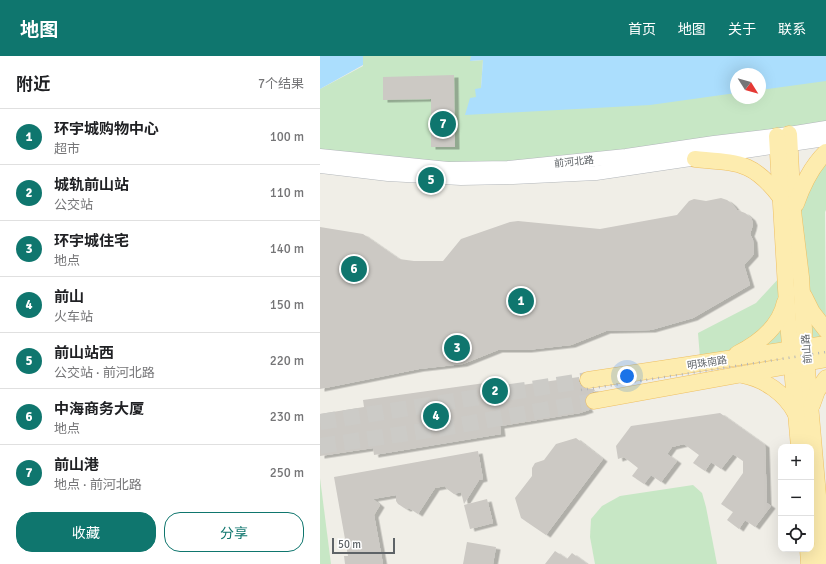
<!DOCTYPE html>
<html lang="zh">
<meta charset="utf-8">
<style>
:root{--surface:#fff;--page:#f2f2f2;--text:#202124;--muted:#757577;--line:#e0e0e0;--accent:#0f766e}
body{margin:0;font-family:Signika,"Noto Sans SC",sans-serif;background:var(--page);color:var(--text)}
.controls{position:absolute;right:12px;bottom:12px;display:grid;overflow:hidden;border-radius:8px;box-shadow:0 4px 16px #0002}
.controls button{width:36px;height:36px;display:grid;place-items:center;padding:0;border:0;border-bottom:1px solid var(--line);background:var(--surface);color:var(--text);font:20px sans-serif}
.compass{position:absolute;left:410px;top:12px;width:36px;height:36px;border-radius:50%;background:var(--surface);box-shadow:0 4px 16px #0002;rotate:127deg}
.scale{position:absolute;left:12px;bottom:10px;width:63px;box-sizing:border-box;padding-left:4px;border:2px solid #5e6367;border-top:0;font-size:11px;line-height:14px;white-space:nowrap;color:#5e6367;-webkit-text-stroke:3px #fff;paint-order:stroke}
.you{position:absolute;left:307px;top:320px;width:14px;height:14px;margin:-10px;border:3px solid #fff;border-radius:50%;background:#1a73e8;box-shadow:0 0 0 6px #1a73e833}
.badge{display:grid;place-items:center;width:26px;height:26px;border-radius:50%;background:var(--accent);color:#fff;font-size:13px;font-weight:700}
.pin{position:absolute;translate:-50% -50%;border:2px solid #fff;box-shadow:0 1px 4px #0006}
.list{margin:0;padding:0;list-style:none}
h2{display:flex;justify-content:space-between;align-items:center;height:52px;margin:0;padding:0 16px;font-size:17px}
h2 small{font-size:13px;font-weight:400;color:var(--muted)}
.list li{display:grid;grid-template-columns:26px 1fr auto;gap:12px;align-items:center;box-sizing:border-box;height:56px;padding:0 16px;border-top:1px solid var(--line)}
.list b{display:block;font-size:15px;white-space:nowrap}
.list p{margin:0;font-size:13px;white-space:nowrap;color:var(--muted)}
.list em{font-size:13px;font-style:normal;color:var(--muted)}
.actions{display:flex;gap:8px;padding:12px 16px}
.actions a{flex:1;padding:9px 0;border:1px solid var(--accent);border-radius:16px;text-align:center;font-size:14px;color:var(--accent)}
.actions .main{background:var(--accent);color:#fff}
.icon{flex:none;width:22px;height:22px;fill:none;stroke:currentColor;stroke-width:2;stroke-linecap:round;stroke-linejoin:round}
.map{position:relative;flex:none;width:506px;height:508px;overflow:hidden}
header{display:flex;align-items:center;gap:24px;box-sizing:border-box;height:56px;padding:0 20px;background:var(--accent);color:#fff}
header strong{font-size:19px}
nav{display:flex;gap:22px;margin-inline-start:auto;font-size:14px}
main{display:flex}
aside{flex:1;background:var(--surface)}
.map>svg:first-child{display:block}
.green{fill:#c7e7c5}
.water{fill:#abdefd}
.building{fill:#ccc9c4;filter:url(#shadow)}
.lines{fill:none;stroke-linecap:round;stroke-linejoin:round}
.primary-tunnel{stroke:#cccbc7;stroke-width:16;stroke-dasharray:16 8;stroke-linecap:butt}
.secondary-casing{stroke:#b3b7bb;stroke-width:15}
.primary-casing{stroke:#eebf62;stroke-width:17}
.secondary{stroke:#fff;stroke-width:14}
.primary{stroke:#fdecaf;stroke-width:16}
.rail{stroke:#b5b6b7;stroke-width:2.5;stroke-dasharray:1 5;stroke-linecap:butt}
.labels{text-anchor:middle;stroke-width:3.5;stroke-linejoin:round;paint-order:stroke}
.street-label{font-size:10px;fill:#5e6367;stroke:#fff}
</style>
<header>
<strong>地图</strong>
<nav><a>首页</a><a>地图</a><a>关于</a><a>联系</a></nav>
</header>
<main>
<aside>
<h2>附近<small>7个结果</small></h2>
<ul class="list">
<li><span class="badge">1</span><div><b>环宇城购物中心</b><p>超市</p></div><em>100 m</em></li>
<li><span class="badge">2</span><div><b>城轨前山站</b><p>公交站</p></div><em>110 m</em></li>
<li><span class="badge">3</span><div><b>环宇城住宅</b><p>地点</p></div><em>140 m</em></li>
<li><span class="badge">4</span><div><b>前山</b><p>火车站</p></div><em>150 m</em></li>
<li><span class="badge">5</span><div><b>前山站西</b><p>公交站 · 前河北路</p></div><em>220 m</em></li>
<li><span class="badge">6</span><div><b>中海商务大厦</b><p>地点</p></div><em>230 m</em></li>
<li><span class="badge">7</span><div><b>前山港</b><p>地点 · 前河北路</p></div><em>250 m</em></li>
</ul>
<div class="actions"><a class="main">收藏</a><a>分享</a></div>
</aside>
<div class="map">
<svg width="506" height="508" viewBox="0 0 506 508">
<defs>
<filter id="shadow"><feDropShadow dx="4.5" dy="2.5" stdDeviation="0" flood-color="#0004"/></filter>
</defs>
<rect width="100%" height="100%" fill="#f0eee7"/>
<g class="green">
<polygon points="43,0 151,0 151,5 163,4 161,32 416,34 416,42 440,42 440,30 506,18 506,79 163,112 0,97 0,33 43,10"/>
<polygon points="506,105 506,154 505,156 506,282 489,286 481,155 493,122"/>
<polygon points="460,221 465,289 380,302 378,277 436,247"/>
<polygon points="0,422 11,508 0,508"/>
<polygon points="373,429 382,437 386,451 397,508 275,508 270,481 271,463 282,450 300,440"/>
</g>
<g class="water">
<polygon points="0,0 43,0 43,9 0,33"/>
<polygon points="151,0 506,0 506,25 440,34 440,18 416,18 416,37 330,49 145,59 150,42 156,41 155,33 161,32 163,4 150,5"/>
</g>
<g class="building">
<polygon points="134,19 135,91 111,91 111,43 63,44 63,21"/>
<polygon points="401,142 407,144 412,148 417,154 425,157 431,162 433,167 432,172 430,178 433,184 434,198 424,209 430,229 373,262 331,274 286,275 251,289 207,294 178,294 143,308 99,313 0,333 0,171 43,178 79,203 94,205 123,205 141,183 190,166 198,165 280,173 357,159 369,145 374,143 386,145"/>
<polygon points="259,321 259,326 261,330 265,333 274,333 275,335 268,338 265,342 265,347 269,354 260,357 180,370 181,378 54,399 53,392 0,400 0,358 44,351 43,344 172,326 173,333"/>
<polygon points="400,357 445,389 447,447 451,450 435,471 425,464 419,473 407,464 413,456 401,448 423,417 423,405 413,398 401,413 391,406 385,415 373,407 379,399 364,388 352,391 347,398 357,405 341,426 331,419 324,428 312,420 318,412 304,401 298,403 296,390 311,370"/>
<polygon points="256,382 283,403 226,479 201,462 195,442 212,420 212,412 215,407 224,404 236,388"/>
<polygon points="158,395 163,423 159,424 144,448 141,436 134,438 127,433 125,430 115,432 98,458 89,452 86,453 78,448 76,445 76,439 53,443 60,449 54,459 63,508 25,508 24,500 28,500 14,421"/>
<polygon points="167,443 173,467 150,473 144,449"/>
<polygon points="147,486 176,491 173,508 143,508"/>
<polygon points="235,495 247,503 252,497 267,508 225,508"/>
</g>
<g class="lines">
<g class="primary-tunnel">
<polyline points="0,366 268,324"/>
<polyline points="0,390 124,372 274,345"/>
</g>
<g class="secondary-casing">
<g id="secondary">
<polyline points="0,100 128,113 188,112 306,100 394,87 469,78 506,72"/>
<polyline points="0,110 68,118 141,122 193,121 276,117 506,83"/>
</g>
</g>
<g class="primary-casing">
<g id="primary">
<polyline points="469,78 473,155 481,221 485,291 504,508"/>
<polyline points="457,80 468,266 479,391"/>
<path d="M375,103c44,4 58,2 86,39"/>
<path d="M476,148c7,-20 15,-37 30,-52"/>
<polyline points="484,240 492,256 506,274"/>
<path d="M417,298c22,-11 43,-28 48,-52"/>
<path d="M422,319c22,4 43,18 54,39"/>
<polyline points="268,324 506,288"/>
<polyline points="274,345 506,303"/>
<polyline points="492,349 497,335 506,322"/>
<polyline points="488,493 489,508"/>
</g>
</g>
<use href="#secondary" class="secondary"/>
<use href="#primary" class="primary"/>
<polyline class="rail" points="261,334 506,296"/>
</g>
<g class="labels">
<g class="street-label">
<text transform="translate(254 105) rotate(-6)" y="4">前河北路</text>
<text transform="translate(486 293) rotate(-95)" y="4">前山路</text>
<text transform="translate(387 306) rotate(-9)" y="4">明珠南路</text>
</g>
</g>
</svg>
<div class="controls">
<button>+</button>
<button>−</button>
<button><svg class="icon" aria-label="locate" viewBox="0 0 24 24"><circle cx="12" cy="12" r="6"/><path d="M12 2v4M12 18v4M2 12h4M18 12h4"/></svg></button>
</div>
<svg class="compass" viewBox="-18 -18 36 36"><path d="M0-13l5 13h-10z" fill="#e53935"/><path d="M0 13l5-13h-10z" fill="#757577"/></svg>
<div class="scale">50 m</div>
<div class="you"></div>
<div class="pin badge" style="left:201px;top:245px">1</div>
<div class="pin badge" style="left:175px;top:335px">2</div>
<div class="pin badge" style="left:137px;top:292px">3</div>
<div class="pin badge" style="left:116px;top:360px">4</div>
<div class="pin badge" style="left:111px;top:124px">5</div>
<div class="pin badge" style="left:34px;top:213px">6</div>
<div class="pin badge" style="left:123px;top:68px">7</div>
</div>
</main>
